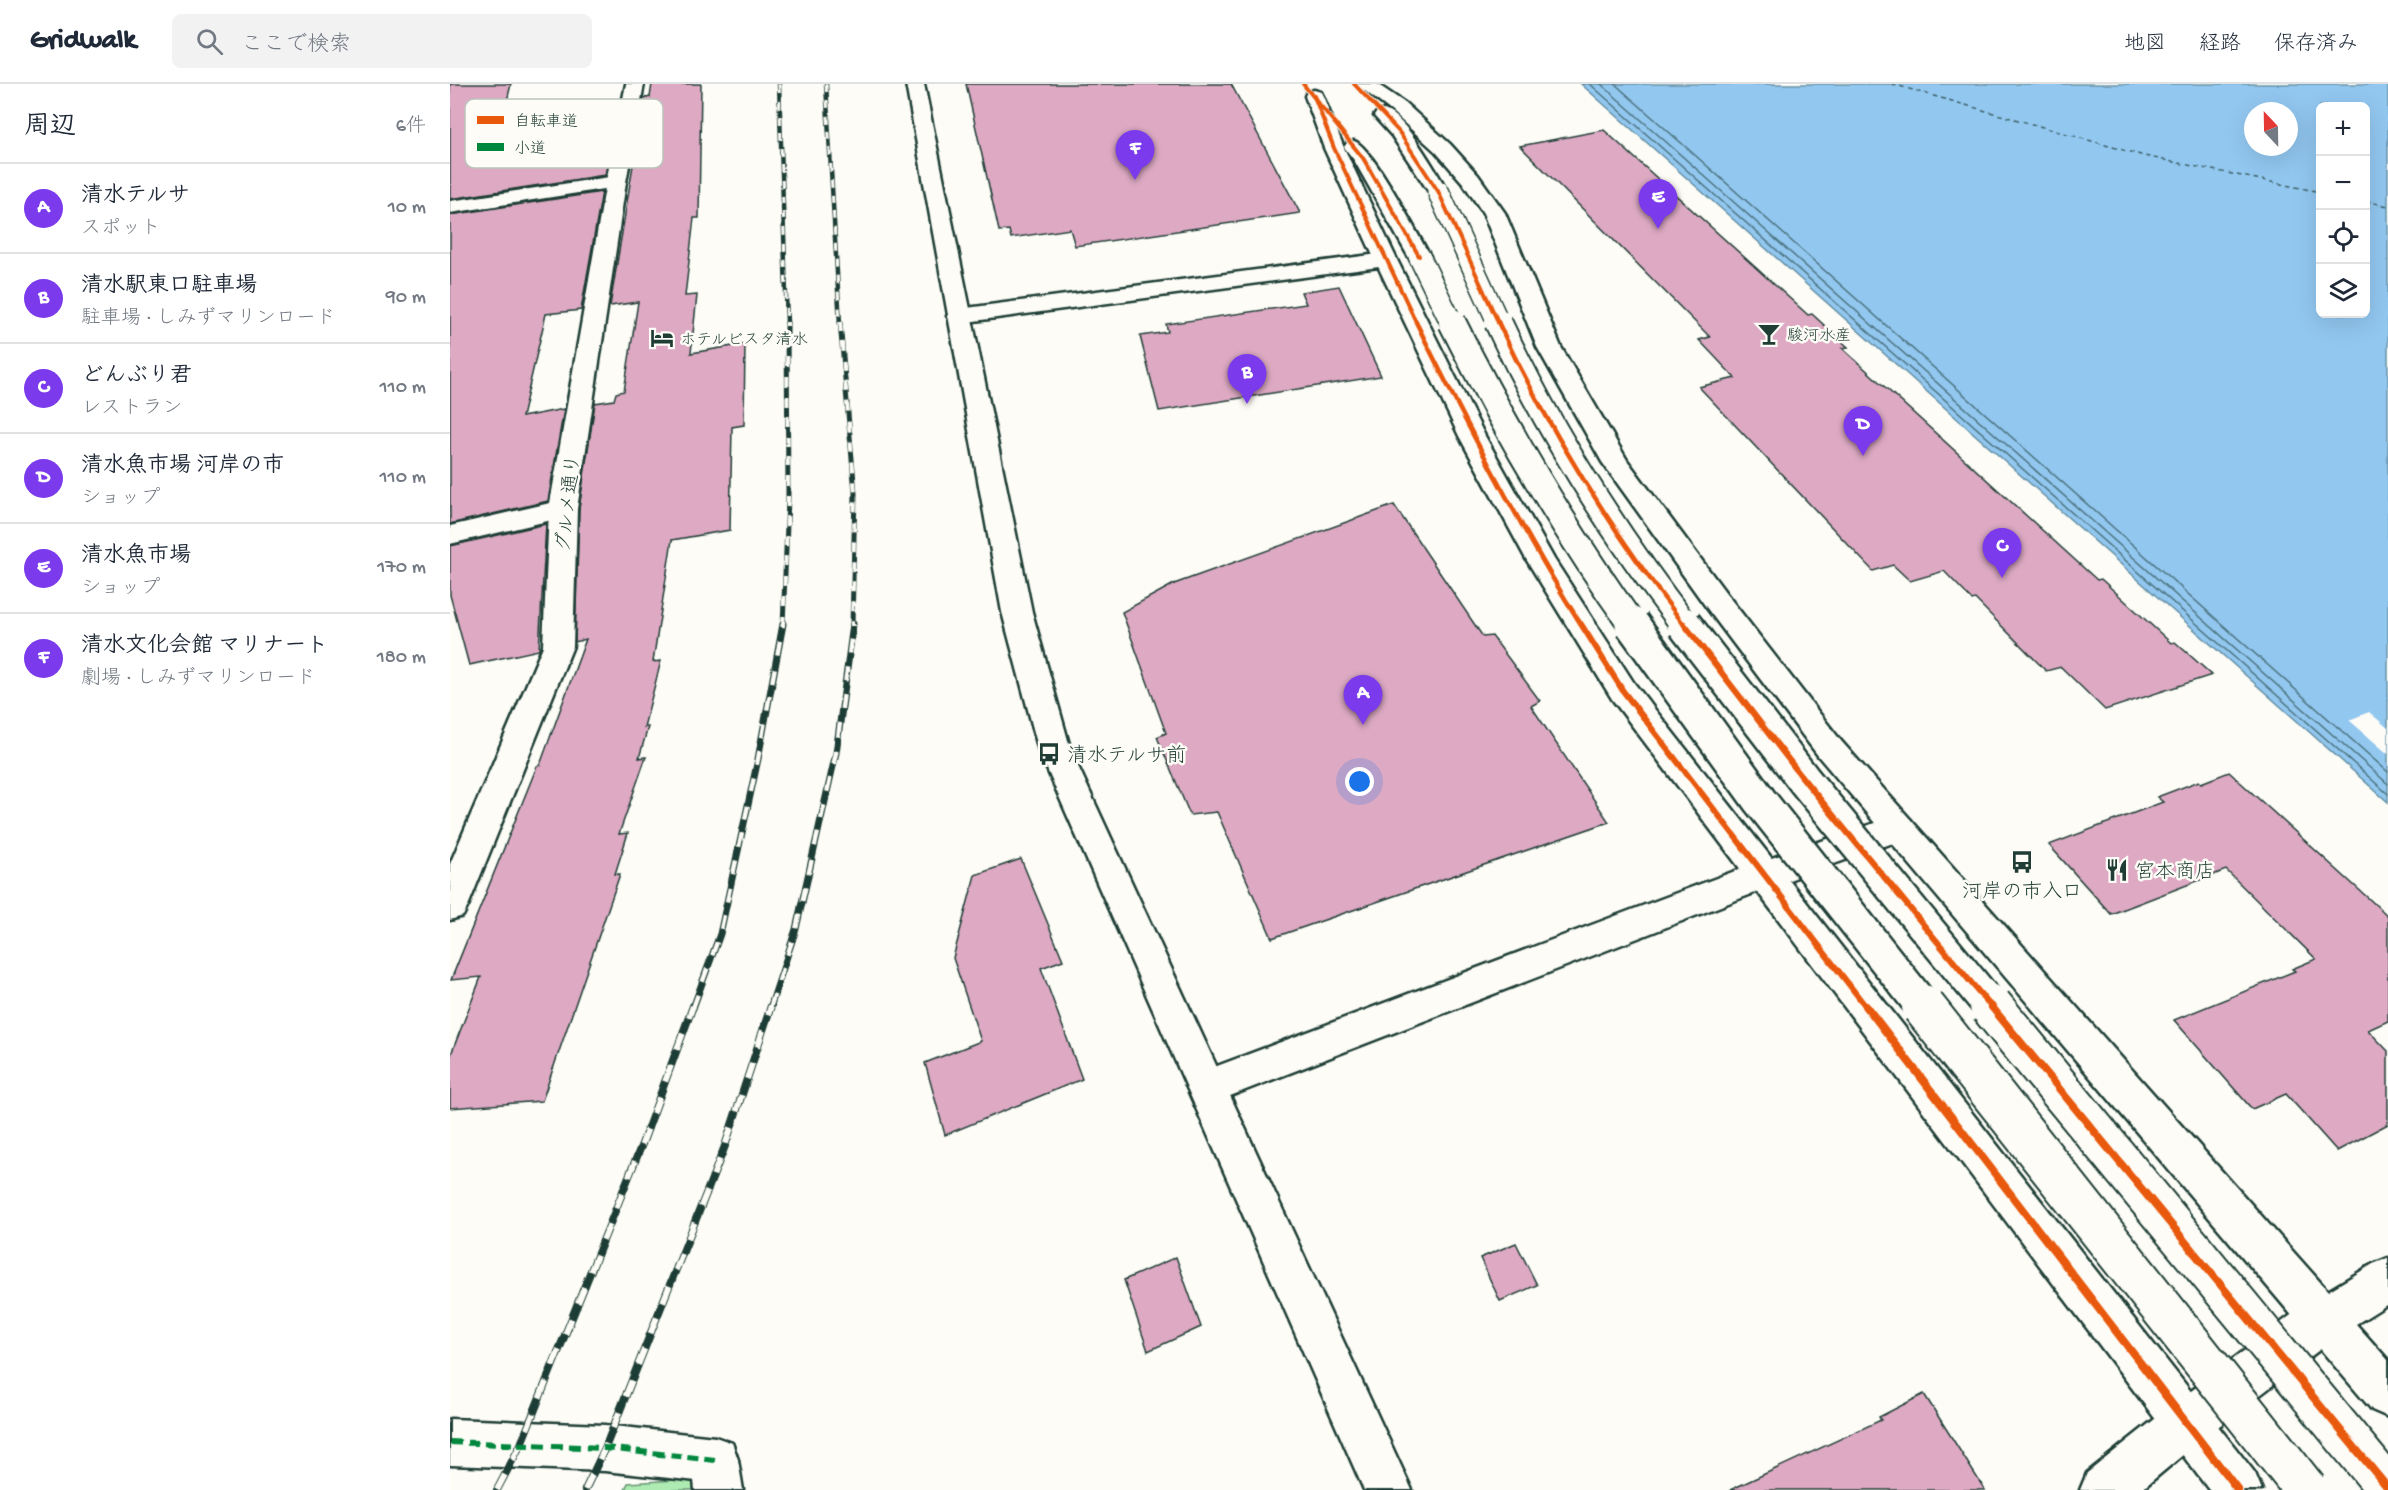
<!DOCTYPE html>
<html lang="ja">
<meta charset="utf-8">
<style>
:root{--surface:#fff;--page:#f2f2f3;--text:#1f2937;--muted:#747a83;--line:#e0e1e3;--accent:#7c3aed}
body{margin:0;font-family:"Gochi Hand","Klee One",sans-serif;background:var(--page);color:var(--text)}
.controls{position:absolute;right:18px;top:18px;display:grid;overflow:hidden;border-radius:9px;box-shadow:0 6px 24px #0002}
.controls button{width:54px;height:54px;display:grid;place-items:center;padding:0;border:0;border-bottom:2px solid var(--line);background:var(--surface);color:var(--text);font:30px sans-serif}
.compass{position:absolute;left:1794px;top:18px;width:54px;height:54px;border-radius:50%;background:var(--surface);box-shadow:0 6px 24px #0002;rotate:338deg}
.you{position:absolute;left:910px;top:698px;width:21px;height:21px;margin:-15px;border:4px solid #fff;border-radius:50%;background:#1a73e8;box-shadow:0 0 0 9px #1a73e833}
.badge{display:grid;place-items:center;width:39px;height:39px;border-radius:50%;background:var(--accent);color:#fff;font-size:20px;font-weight:700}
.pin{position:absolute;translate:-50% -50px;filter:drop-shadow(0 2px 3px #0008)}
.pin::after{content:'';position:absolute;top:32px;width:21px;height:18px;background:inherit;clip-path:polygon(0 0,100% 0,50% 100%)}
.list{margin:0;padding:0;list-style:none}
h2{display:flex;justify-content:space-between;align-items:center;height:78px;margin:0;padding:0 24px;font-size:26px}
h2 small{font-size:20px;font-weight:400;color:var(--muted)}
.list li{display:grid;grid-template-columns:39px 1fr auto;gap:18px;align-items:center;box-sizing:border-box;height:90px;padding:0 24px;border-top:2px solid var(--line)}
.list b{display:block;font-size:22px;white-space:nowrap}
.list p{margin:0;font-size:20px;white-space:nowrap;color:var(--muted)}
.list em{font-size:20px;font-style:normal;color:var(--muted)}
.icon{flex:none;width:33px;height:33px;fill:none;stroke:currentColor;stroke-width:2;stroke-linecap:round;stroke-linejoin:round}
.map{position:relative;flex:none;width:1938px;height:1406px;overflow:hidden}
header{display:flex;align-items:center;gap:36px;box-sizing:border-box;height:84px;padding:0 30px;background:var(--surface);border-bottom:2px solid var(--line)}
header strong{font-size:28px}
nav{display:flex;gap:33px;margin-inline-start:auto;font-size:21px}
.search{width:420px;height:54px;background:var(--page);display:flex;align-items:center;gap:15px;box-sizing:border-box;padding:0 21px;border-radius:9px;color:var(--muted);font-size:22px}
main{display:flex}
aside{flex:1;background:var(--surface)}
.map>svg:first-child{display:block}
.green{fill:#adebb2;stroke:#669473;stroke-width:1.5}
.water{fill:#92c7f0;stroke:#6490a5;stroke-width:1.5;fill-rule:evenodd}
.pier{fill:#fdfcf7}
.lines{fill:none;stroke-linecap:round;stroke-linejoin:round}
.shore{stroke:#4d747f;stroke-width:1.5}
.ferry{stroke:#3c6063;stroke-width:1.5;stroke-dasharray:4.5 4;stroke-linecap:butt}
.building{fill:#dda9c3;stroke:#1f3d34;stroke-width:1.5}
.pedestrian-casing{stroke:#1f3d34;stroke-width:5}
.minor-casing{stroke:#1f3d34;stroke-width:5}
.tertiary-casing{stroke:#1f3d34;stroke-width:5}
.pedestrian{fill:#fdfcf7;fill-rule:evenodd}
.minor{fill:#fdfcf7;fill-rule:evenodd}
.tertiary{fill:#fdfcf7;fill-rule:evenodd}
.rail-far3-casing{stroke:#1f3d34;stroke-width:4.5}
.rail-far2-casing{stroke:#1f3d34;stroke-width:5}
.rail-far1-casing{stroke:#1f3d34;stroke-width:7}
.rail-casing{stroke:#1f3d34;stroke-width:8}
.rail-far3{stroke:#fdfcf7;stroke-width:3;stroke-dasharray:8;stroke-linecap:butt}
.rail-far2{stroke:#fdfcf7;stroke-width:4;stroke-dasharray:10;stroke-linecap:butt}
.rail-far1{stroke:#fdfcf7;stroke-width:4.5;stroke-dasharray:14;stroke-linecap:butt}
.rail{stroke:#fdfcf7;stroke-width:6;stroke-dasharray:17;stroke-linecap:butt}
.tertiary-bridge-far3-casing{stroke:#1f3d34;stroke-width:24;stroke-linecap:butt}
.tertiary-bridge-far2-casing{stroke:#1f3d34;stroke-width:30;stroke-linecap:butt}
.tertiary-bridge-far1-casing{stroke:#1f3d34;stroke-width:38;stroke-linecap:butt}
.tertiary-bridge-casing{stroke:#1f3d34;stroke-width:46;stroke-linecap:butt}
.tertiary-bridge-far3{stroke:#fdfcf7;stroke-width:21}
.tertiary-bridge-far2{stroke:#fdfcf7;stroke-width:26}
.tertiary-bridge-far1{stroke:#fdfcf7;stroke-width:33}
.tertiary-bridge{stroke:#fdfcf7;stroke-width:42}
.quiet{stroke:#00873e;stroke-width:6;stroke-dasharray:11 6;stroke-linecap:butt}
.cycleway-far3-casing{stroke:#fdfcf7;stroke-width:6}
.cycleway-far2-casing{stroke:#fdfcf7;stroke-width:8}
.cycleway-far1-casing{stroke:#fdfcf7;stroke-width:10}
.cycleway-casing{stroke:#fdfcf7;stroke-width:11}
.cycleway-far3{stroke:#e8590c;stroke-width:4}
.cycleway-far2{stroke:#e8590c;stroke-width:4.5}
.cycleway-far1{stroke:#e8590c;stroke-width:6}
.cycleway{stroke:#e8590c;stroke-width:8}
.labels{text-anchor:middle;stroke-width:5;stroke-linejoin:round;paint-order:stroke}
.far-poi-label{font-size:16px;fill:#1f3d34;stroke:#fdfcf7;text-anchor:start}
.street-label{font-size:20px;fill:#1f3d34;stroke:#fdfcf7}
.poi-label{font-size:20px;fill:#1f3d34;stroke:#fdfcf7;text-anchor:start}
.key{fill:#fdfcf7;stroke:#bac3bc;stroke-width:1.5}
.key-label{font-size:16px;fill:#1f3d34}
</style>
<header>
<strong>Gridwalk</strong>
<div class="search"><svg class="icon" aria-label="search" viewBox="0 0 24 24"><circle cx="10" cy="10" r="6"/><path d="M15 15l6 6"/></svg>ここで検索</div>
<nav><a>地図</a><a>経路</a><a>保存済み</a></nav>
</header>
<main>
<aside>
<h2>周辺<small>6件</small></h2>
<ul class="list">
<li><span class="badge">A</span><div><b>清水テルサ</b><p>スポット</p></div><em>10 m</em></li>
<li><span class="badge">B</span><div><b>清水駅東口駐車場</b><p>駐車場 · しみずマリンロード</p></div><em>90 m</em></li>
<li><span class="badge">C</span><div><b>どんぶり君</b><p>レストラン</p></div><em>110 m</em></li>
<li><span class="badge">D</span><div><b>清水魚市場 河岸の市</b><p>ショップ</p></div><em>110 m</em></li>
<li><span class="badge">E</span><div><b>清水魚市場</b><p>ショップ</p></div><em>170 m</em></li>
<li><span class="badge">F</span><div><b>清水文化会館 マリナート</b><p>劇場 · しみずマリンロード</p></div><em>180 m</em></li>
</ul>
</aside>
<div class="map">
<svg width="1938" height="1406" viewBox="0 0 1938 1406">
<rect width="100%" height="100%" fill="#fdfcf7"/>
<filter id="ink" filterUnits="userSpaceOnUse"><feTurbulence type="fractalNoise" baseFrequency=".0167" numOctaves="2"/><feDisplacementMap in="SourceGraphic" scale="12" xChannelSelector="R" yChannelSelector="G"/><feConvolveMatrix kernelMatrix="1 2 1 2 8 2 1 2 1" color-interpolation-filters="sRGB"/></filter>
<g filter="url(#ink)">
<polygon class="green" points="242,1395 244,1406 175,1406 178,1399"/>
<path class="water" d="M1131,0h807v718zM1870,22h46v208h-46zM1803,27h36v36h-36z"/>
<polygon class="pier" points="1919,628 1938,644 1938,670 1899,636"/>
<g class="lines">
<g class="shore">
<polyline points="1140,0 1938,710"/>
<polyline points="1151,0 1938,700"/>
<polyline points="1165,0 1938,688"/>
</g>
<g class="ferry">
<polyline points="1442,0 1694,72 1870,108"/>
<polyline points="1916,117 1938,122"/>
</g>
</g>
<g class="building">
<polygon points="0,0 61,0 54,30 170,17 155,91 0,115"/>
<polygon points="202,0 251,0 249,134 244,134 235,212 247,211 241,269 295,260 294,341 282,343 280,446 222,456 203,578 211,577 194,643 198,643 189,674 196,673 169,750 178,749 165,790 170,790 92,1017 0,1024 0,973 31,893 1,896 87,682 90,681 136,555 125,558 129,425 145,319 164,316 166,309 174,307 188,218 160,222 194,14 200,13"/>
<polygon points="516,0 781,0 850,129 625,162 620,145 561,154 559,146 549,147"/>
<polygon points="1154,46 1358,231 1362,230 1398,263 1392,264 1647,496 1651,495 1721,559 1725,558 1762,591 1655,626 1611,583 1596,587 1525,515 1522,516 1494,487 1460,497 1443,481 1423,487 1249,303 1285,294 1249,256 1260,253 1070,62"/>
<polygon points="152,108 131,226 96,230 72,333 114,325 98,417 0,440 0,131"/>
<polygon points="889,202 931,292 709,327 690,252 718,248 716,240 856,220 851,208"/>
<polygon points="944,421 1033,553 1042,552 1090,617 1081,622 1159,738 822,854 767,728 740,731 707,653 716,649 672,528 724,500"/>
<polygon points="96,440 89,566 19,581 0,511 0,462"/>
<polygon points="1779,688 1938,832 1938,937 1918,946 1938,967 1938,1040 1887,1067 1836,1010 1802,1025 1724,936 1845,887 1842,885 1866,875 1776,786 1661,830 1599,761 1713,718 1707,713 1749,697 1751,699"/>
<polygon points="571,775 613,876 591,884 632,995 495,1051 475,979 531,957 503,874 525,791"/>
<polygon points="1066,1159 1087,1201 1050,1217 1030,1174"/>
<polygon points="726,1173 751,1243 698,1267 674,1196"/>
<polygon points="1474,1310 1535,1406 1280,1406 1431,1336 1429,1333"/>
</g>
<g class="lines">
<g class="pedestrian-casing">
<polygon id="pedestrian" points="0,1335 155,1341 265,1353 282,1359 288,1376 282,1393 265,1399 155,1387 0,1381"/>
</g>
<g class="minor-casing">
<g id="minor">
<polygon points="176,0 194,0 176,98 127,425 123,562 18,822 13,832 0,836 0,780 93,562 99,425 156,98"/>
<polygon points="936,169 944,171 947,176 944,181 509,239 501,237 497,232 501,227 509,225"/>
<polygon points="1448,731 1460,735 1465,744 1460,753 1325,801 757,1021 743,1015 737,1003 743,991 1301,781"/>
<polygon points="1873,1213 1889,1219 1895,1235 1889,1251 1752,1355 1691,1406 1630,1406 1637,1389 1720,1323 1857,1219"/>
<polygon points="265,1353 282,1359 288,1376 293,1406 245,1406 242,1376 248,1359"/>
</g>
</g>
<g class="tertiary-casing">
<g id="tertiary">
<polygon points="456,0 474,0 582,528 621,667 962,1406 914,1406 589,667 552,528"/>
<polygon points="906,0 927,0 955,19 1000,60 1028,91 1055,129 1111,263 1177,376 1279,513 1391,657 1878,1207 1923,1180 1938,1174 1938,1220 1906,1240 1938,1276 1938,1333 1922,1326 1369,673 1259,527 1152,378 1087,263 1033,129 1013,99 986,68 941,27"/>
<polygon points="864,6 871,8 873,12 894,64 947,176 1035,352 1104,475 1184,599 1805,1389 1812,1406 1759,1406 1162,615 1076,475 1009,352 925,176 874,64 855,12 857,8"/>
<path d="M934,26c22,6 51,61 64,81l-3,4 -7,2 -7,-2 -39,-59 -18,-20 3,-4z"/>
<path d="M904,57c18,5 64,94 76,115l-3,5 -8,2 -8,-2 -3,-5 -54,-96 -10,-13 3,-4z"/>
<polygon points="166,92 173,94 176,98 173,102 0,129 0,117"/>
<polygon points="113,416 123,419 127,425 123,431 0,460 0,442"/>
</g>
</g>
<use href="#pedestrian" class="pedestrian"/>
<use href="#minor" class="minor"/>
<use href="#tertiary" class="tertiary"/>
<g class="rail-far3-casing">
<g id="rail-far3">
<polyline points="329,0 337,240"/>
<polyline points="376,0 390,240"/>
</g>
</g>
<g class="rail-far2-casing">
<g id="rail-far2">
<polyline points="390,238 405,409 402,542"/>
<polyline points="333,542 338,414 337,238"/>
</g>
</g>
<g class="rail-far1-casing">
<g id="rail-far1">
<polyline points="243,924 270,850 308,675 333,540"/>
<polyline points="320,924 346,845 386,669 403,540"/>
</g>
</g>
<g class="rail-casing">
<g id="rail">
<polyline points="47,1406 71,1360 192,1060 243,922"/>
<polyline points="135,1406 155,1364 275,1062 321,922"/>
</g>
</g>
<use href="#rail-far3" class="rail-far3"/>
<use href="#rail-far2" class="rail-far2"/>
<use href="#rail-far1" class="rail-far1"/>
<use href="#rail" class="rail"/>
<g class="tertiary-bridge-far3-casing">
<g id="tertiary-bridge-far3">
<polyline points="988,107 1049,240"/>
<polyline points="969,172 1002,240"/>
</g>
</g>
<g class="tertiary-bridge-far2-casing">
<g id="tertiary-bridge-far2">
<path d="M1002,238c52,105 113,209 181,304"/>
<path d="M1048,238c50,108 115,210 187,304"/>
</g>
</g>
<g class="tertiary-bridge-far1-casing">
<g id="tertiary-bridge-far1">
<polyline points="1182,540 1310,717 1474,924"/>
<polyline points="1234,540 1355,697 1542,924"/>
</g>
</g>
<g class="tertiary-bridge-casing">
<g id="tertiary-bridge">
<polyline points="1473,922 1856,1406"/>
<polyline points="1541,922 1938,1404"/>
</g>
</g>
<use href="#tertiary-bridge-far3" class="tertiary-bridge-far3"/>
<use href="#tertiary-bridge-far2" class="tertiary-bridge-far2"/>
<use href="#tertiary-bridge-far1" class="tertiary-bridge-far1"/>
<use href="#tertiary-bridge" class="tertiary-bridge"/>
<polyline class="quiet" points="0,1358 155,1364 265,1376"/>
<g class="cycleway-far3-casing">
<g id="cycleway-far3">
<polyline points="853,0 913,74 969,172"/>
<polyline points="904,0 949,48 988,107 1049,240"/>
<polyline points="864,12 884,64 967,240"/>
</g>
</g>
<g class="cycleway-far2-casing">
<g id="cycleway-far2">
<path d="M966,238c51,104 104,206 166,304"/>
<path d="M1048,238c50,108 115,210 187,304"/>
</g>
</g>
<g class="cycleway-far1-casing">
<g id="cycleway-far1">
<polyline points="1131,540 1173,607 1417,924"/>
<polyline points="1234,540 1355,697 1542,924"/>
</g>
</g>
<g class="cycleway-casing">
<g id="cycleway">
<polyline points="1416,922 1788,1406"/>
<polyline points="1541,922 1938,1404"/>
</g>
</g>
<use href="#cycleway-far3" class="cycleway-far3"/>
<use href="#cycleway-far2" class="cycleway-far2"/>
<use href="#cycleway-far1" class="cycleway-far1"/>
<use href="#cycleway" class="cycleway"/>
</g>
</g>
<defs>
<g id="bar-bare" transform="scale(1.8)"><path d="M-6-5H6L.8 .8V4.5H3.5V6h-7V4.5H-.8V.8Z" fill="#1f3d34" stroke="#fdfcf7" stroke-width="2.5" paint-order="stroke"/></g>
<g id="hotel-bare" transform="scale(1.8)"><path d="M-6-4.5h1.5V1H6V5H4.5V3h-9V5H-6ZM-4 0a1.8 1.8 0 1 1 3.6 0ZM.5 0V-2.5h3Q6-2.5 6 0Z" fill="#1f3d34" stroke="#fdfcf7" stroke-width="2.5" paint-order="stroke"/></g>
<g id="bus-bare" transform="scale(1.8)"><path d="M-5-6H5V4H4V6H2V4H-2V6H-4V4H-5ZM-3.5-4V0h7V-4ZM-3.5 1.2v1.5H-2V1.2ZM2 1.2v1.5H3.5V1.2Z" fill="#1f3d34" stroke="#fdfcf7" stroke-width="2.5" paint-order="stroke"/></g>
<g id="restaurant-bare" transform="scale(1.8)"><path d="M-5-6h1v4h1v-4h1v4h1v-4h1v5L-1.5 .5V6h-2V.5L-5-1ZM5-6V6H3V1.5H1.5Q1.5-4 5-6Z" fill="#1f3d34" stroke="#fdfcf7" stroke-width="2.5" paint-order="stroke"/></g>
</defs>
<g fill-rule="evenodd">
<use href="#bar-bare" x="1319" y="250"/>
<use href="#hotel-bare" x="212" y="254"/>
<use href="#bus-bare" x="599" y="670"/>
<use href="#bus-bare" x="1572" y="778"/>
<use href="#restaurant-bare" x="1667" y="786"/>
</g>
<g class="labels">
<g class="far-poi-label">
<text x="1337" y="256">駿河水産</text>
<text x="230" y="260">ホテルビスタ清水</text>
</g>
<g class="street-label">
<text transform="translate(117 419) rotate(-84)" y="7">グルメ通り</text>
</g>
<g class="poi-label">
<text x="617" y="677">清水テルサ前</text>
<text x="1685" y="793">宮本商店</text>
<text x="1572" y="813" text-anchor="middle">河岸の市入口</text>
</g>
</g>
<rect x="15" y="15" width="198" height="69" rx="9" class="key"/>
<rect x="27" y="32" width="27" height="8" fill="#e8590c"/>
<rect x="27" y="59" width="27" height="8" fill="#00873e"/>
<g class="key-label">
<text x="64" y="42">自転車道</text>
<text x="64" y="69">小道</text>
</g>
</svg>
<div class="controls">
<button>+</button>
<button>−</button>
<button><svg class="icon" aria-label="locate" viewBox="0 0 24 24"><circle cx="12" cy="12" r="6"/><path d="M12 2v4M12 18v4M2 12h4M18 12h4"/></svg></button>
<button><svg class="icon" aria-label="layers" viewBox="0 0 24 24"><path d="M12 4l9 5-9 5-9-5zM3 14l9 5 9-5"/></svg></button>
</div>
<svg class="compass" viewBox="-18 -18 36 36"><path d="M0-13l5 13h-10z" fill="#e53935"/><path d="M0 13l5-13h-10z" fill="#747a83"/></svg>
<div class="you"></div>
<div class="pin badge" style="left:913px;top:641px">A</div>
<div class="pin badge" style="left:797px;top:320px">B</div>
<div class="pin badge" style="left:1552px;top:494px">C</div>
<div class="pin badge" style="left:1413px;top:372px">D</div>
<div class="pin badge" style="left:1208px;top:145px">E</div>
<div class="pin badge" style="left:685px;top:96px">F</div>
</div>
</main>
